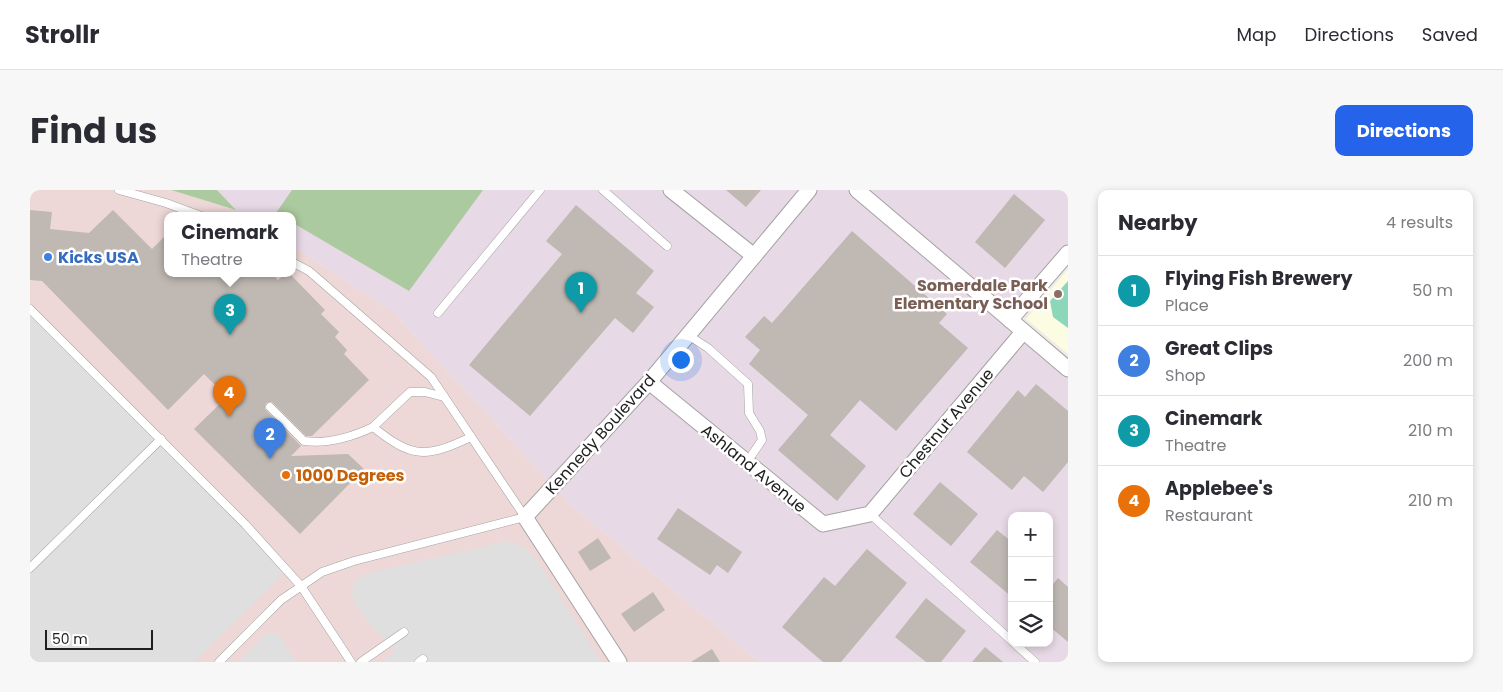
<!DOCTYPE html>
<meta charset="utf-8">
<style>
:root{--surface:#fff;--page:#f7f7f7;--text:#2b2b33;--muted:#7c7c81;--line:#e1e1e2;--accent:#2563eb}
body{margin:0;font-family:Poppins,sans-serif;background:var(--page);color:var(--text)}
.controls{position:absolute;right:15px;bottom:15px;display:grid;overflow:hidden;border-radius:10px;box-shadow:0 2px 8px #0003}
.controls button{width:45px;height:45px;display:grid;place-items:center;padding:0;border:0;border-bottom:1px solid var(--line);background:var(--surface);color:var(--text);font:25px sans-serif}
.scale{position:absolute;left:15px;bottom:12px;width:108px;box-sizing:border-box;padding-left:5px;border:2px solid #1f1f1f;border-top:0;font-size:14px;line-height:18px;white-space:nowrap;color:#1f1f1f;-webkit-text-stroke:4px #fff;paint-order:stroke}
.you{position:absolute;left:650px;top:169px;width:18px;height:18px;margin:-12px;border:4px solid #fff;border-radius:50%;background:#1a73e8;box-shadow:0 0 0 8px #1a73e833}
.badge{display:grid;place-items:center;width:32px;height:32px;border-radius:50%;background:var(--accent);color:#fff;font-size:16px;font-weight:700}
.pin{position:absolute;translate:-50% -41px;filter:drop-shadow(0 1px 2px #0008)}
.pin::after{content:'';position:absolute;top:26px;width:18px;height:15px;background:inherit;clip-path:polygon(0 0,100% 0,50% 100%)}
.popup{position:absolute;left:134px;top:22px;width:132px;height:65px;box-sizing:border-box;display:grid;place-content:center;border-radius:10px;background:var(--surface);filter:drop-shadow(0 1px 4px #0005);font-size:16px;white-space:nowrap;color:var(--muted)}
.popup b{font-size:19px;color:var(--text)}
.popup::after{content:'';position:absolute;left:50%;top:100%;margin-left:-10px;border:10px solid transparent;border-top-color:var(--surface)}
.list{margin:0;padding:0;list-style:none}
h2{display:flex;justify-content:space-between;align-items:center;height:65px;margin:0;padding:0 20px;font-size:21px}
h2 small{font-size:16px;font-weight:400;color:var(--muted)}
.list li{display:grid;grid-template-columns:32px 1fr auto;gap:15px;align-items:center;box-sizing:border-box;height:70px;padding:0 20px;border-top:1px solid var(--line)}
.list b{display:block;font-size:19px;white-space:nowrap}
.list p{margin:0;font-size:16px;white-space:nowrap;color:var(--muted)}
.list em{font-size:16px;font-style:normal;color:var(--muted)}
.icon{flex:none;width:28px;height:28px;fill:none;stroke:currentColor;stroke-width:2;stroke-linecap:round;stroke-linejoin:round}
.map{position:relative;flex:none;width:1038px;height:472px;overflow:hidden;border-radius:10px}
header{display:flex;align-items:center;gap:30px;box-sizing:border-box;height:70px;padding:0 25px;background:var(--surface);border-bottom:1px solid var(--line)}
header strong{font-size:24px}
nav{display:flex;gap:28px;margin-inline-start:auto;font-size:18px}
.intro{display:flex;align-items:center;justify-content:space-between;box-sizing:border-box;height:120px;padding:0 30px}
h1{margin:0;font-size:35px}
.button{padding:12px 22px;border-radius:10px;background:var(--accent);color:#fff;font-size:18px;font-weight:700}
main{display:flex;gap:30px;padding:0 30px}
aside{flex:1;background:var(--surface);border-radius:10px;box-shadow:0 2px 8px #0003}
.map>svg:first-child{display:block}
.commercial{fill:#eed8d7}
.industrial{fill:#e7d9e5;fill-rule:evenodd}
.education{fill:#fcfce2}
.forest{fill:#acca9f}
.pitch{fill:#8cd7ba}
.parking{fill:#dfdfdf}
.building{fill:#bfb8b3}
.lines{fill:none;stroke-linecap:round;stroke-linejoin:round}
.service-casing{stroke:#a3a3a3;stroke-width:9}
.minor-casing{stroke:#a3a3a3;stroke-width:17}
.service{stroke:#fff;stroke-width:8}
.minor{stroke:#fff;stroke-width:15}
.shop-dot{fill:#3f7fe0;stroke:#fff;stroke-width:2}
.education-dot{fill:#8d6e63;stroke:#fff;stroke-width:2}
.food-dot{fill:#e8710a;stroke:#fff;stroke-width:2}
.labels{text-anchor:middle;stroke-width:5;stroke-linejoin:round;paint-order:stroke}
.shop-label{font-size:16px;font-weight:bold;fill:#366cbe;stroke:#fff;text-anchor:start}
.education-label{font-size:16px;font-weight:bold;fill:#785e54;stroke:#fff;text-anchor:end}
.street-label{font-size:16px;fill:#1f1f1f;stroke:#fff}
.food-label{font-size:16px;font-weight:bold;fill:#c56008;stroke:#fff;text-anchor:start}
</style>
<header>
<strong>Strollr</strong>
<nav><a>Map</a><a>Directions</a><a>Saved</a></nav>
</header>
<div class="intro"><h1>Find us</h1><a class="button">Directions</a></div>
<main>
<div class="map">
<svg width="1038" height="472" viewBox="0 0 1038 472">
<rect width="100%" height="100%" fill="#efece6"/>
<polygon class="commercial" points="0,0 141,0 206,20 216,26 138,26 138,84 262,84 263,56 361,120 541,315 729,472 0,472"/>
<path class="industrial" d="M187,0h851v67l-55,66 55,46v293h-309l-188,-157 -180,-195 -98,-64 -1,-30h-46l-10,-6zM982,326h37v127h-37z"/>
<polygon class="education" points="1038,79 1038,164 996,129"/>
<g class="forest">
<polygon points="141,0 187,0 206,20"/>
<polygon points="262,0 453,0 379,101 263,33 262,26 251,26 246,23"/>
</g>
<polygon class="pitch" points="1038,91 1038,138 1023,127 1020,111"/>
<g class="parking">
<polygon points="0,119 257,380 164,472 0,472"/>
<polygon points="477,351 495,357 509,373 571,472 350,472 366,461 341,436 324,412 322,405 324,391 336,384"/>
<polygon points="237,443 245,443 251,448 266,472 208,472"/>
</g>
<g class="building">
<polygon points="696,0 731,0 716,17"/>
<polygon points="984,4 1015,30 975,78 945,52"/>
<polygon points="546,15 624,81 606,103 624,117 603,143 585,128 500,226 439,175 532,64 516,51"/>
<polygon points="0,20 22,22 20,39 59,43 83,20 122,59 138,43 138,84 242,84 248,90 255,84 260,84 295,120 291,124 309,142 305,147 317,160 314,164 339,190 282,246 276,246 242,212 236,213 235,219 271,256 261,266 318,264 334,279 270,344 164,239 197,207 174,184 138,220 12,91 0,90"/>
<polygon points="822,41 917,124 909,133 938,158 866,241 830,210 800,245 836,276 807,311 748,260 778,225 719,174 730,160 715,147 734,126 742,133"/>
<polygon points="1006,194 1038,221 1038,272 1013,302 994,286 982,300 937,262 988,200 995,207"/>
<polygon points="910,292 948,324 921,356 883,324"/>
<polygon points="648,318 712,362 698,383 687,375 680,385 627,349"/>
<polygon points="967,340 982,352 982,407 940,372"/>
<polygon points="568,348 581,368 560,381 548,362"/>
<polygon points="837,359 877,393 811,472 793,472 752,437 794,387 805,396"/>
<polygon points="1028,388 1038,397 1038,452 1019,436 1019,399"/>
<polygon points="623,402 635,420 604,442 591,424"/>
<polygon points="896,408 936,441 911,472 896,472 865,447"/>
<polygon points="955,457 973,472 942,472"/>
<polygon points="682,459 690,472 661,472"/>
</g>
<g class="lines">
<g class="service-casing">
<g id="service">
<polyline points="89,0 136,13 171,26"/>
<polyline points="573,0 637,56"/>
<polyline points="0,119 215,334 271,396 321,472"/>
<polyline points="408,123 510,0"/>
<polyline points="658,145 678,158 718,194 719,223 730,241 732,250 717,272"/>
<path d="M414,207l-19,-5h-15l-37,35c40,32 53,31 98,10"/>
<path d="M240,217l34,34c23,3 48,-4 69,-14"/>
<polyline points="840,324 982,451"/>
<polyline points="0,378 131,249"/>
<polyline points="984,453 1005,472"/>
<polyline points="189,472 251,410 292,382 324,371 495,327 401,187 279,81 262,72"/>
<polyline points="331,472 374,442"/>
<polyline points="389,472 393,469"/>
</g>
</g>
<g class="minor-casing">
<g id="minor">
<polyline points="641,0 724,66"/>
<polyline points="827,0 1038,179"/>
<polyline points="980,130 1038,63"/>
<polyline points="619,192 793,334 840,324 993,142"/>
<polyline points="589,472 495,327 619,192 779,0"/>
</g>
</g>
<use href="#service" class="service"/>
<use href="#minor" class="minor"/>
</g>
<circle class="shop-dot" cx="18" cy="67" r="5"/>
<circle class="education-dot" cx="1028" cy="104" r="5"/>
<circle class="food-dot" cx="256" cy="285" r="5"/>
<g class="labels">
<g class="shop-label">
<text x="28" y="73">Kicks USA</text>
</g>
<g class="education-label">
<text x="1018" y="101">Somerdale Park<tspan x="1018" dy="18">Elementary School</tspan></text>
</g>
<g class="street-label">
<text transform="translate(916 233) rotate(-50)" y="6">Chestnut Avenue</text>
<text transform="translate(570 244) rotate(-48)" y="6">Kennedy Boulevard</text>
<text transform="translate(724 278) rotate(39)" y="6">Ashland Avenue</text>
</g>
<g class="food-label">
<text x="266" y="291">1000 Degrees</text>
</g>
</g>
</svg>
<div class="controls">
<button>+</button>
<button>−</button>
<button><svg class="icon" aria-label="layers" viewBox="0 0 24 24"><path d="M12 4l9 5-9 5-9-5zM3 14l9 5 9-5"/></svg></button>
</div>
<div class="scale">50 m</div>
<div class="you"></div>
<div class="pin badge" style="left:551px;top:123px;background:#0f9aa8">1</div>
<div class="pin badge" style="left:240px;top:269px;background:#3f7fe0">2</div>
<div class="pin badge" style="left:200px;top:145px;background:#0f9aa8">3</div>
<div class="popup"><b>Cinemark</b>Theatre</div>
<div class="pin badge" style="left:199px;top:227px;background:#e8710a">4</div>
</div>
<aside>
<h2>Nearby<small>4 results</small></h2>
<ul class="list">
<li><span class="badge" style="background:#0f9aa8">1</span><div><b>Flying Fish Brewery</b><p>Place</p></div><em>50 m</em></li>
<li><span class="badge" style="background:#3f7fe0">2</span><div><b>Great Clips</b><p>Shop</p></div><em>200 m</em></li>
<li><span class="badge" style="background:#0f9aa8">3</span><div><b>Cinemark</b><p>Theatre</p></div><em>210 m</em></li>
<li><span class="badge" style="background:#e8710a">4</span><div><b>Applebee's</b><p>Restaurant</p></div><em>210 m</em></li>
</ul>
</aside>
</main>
